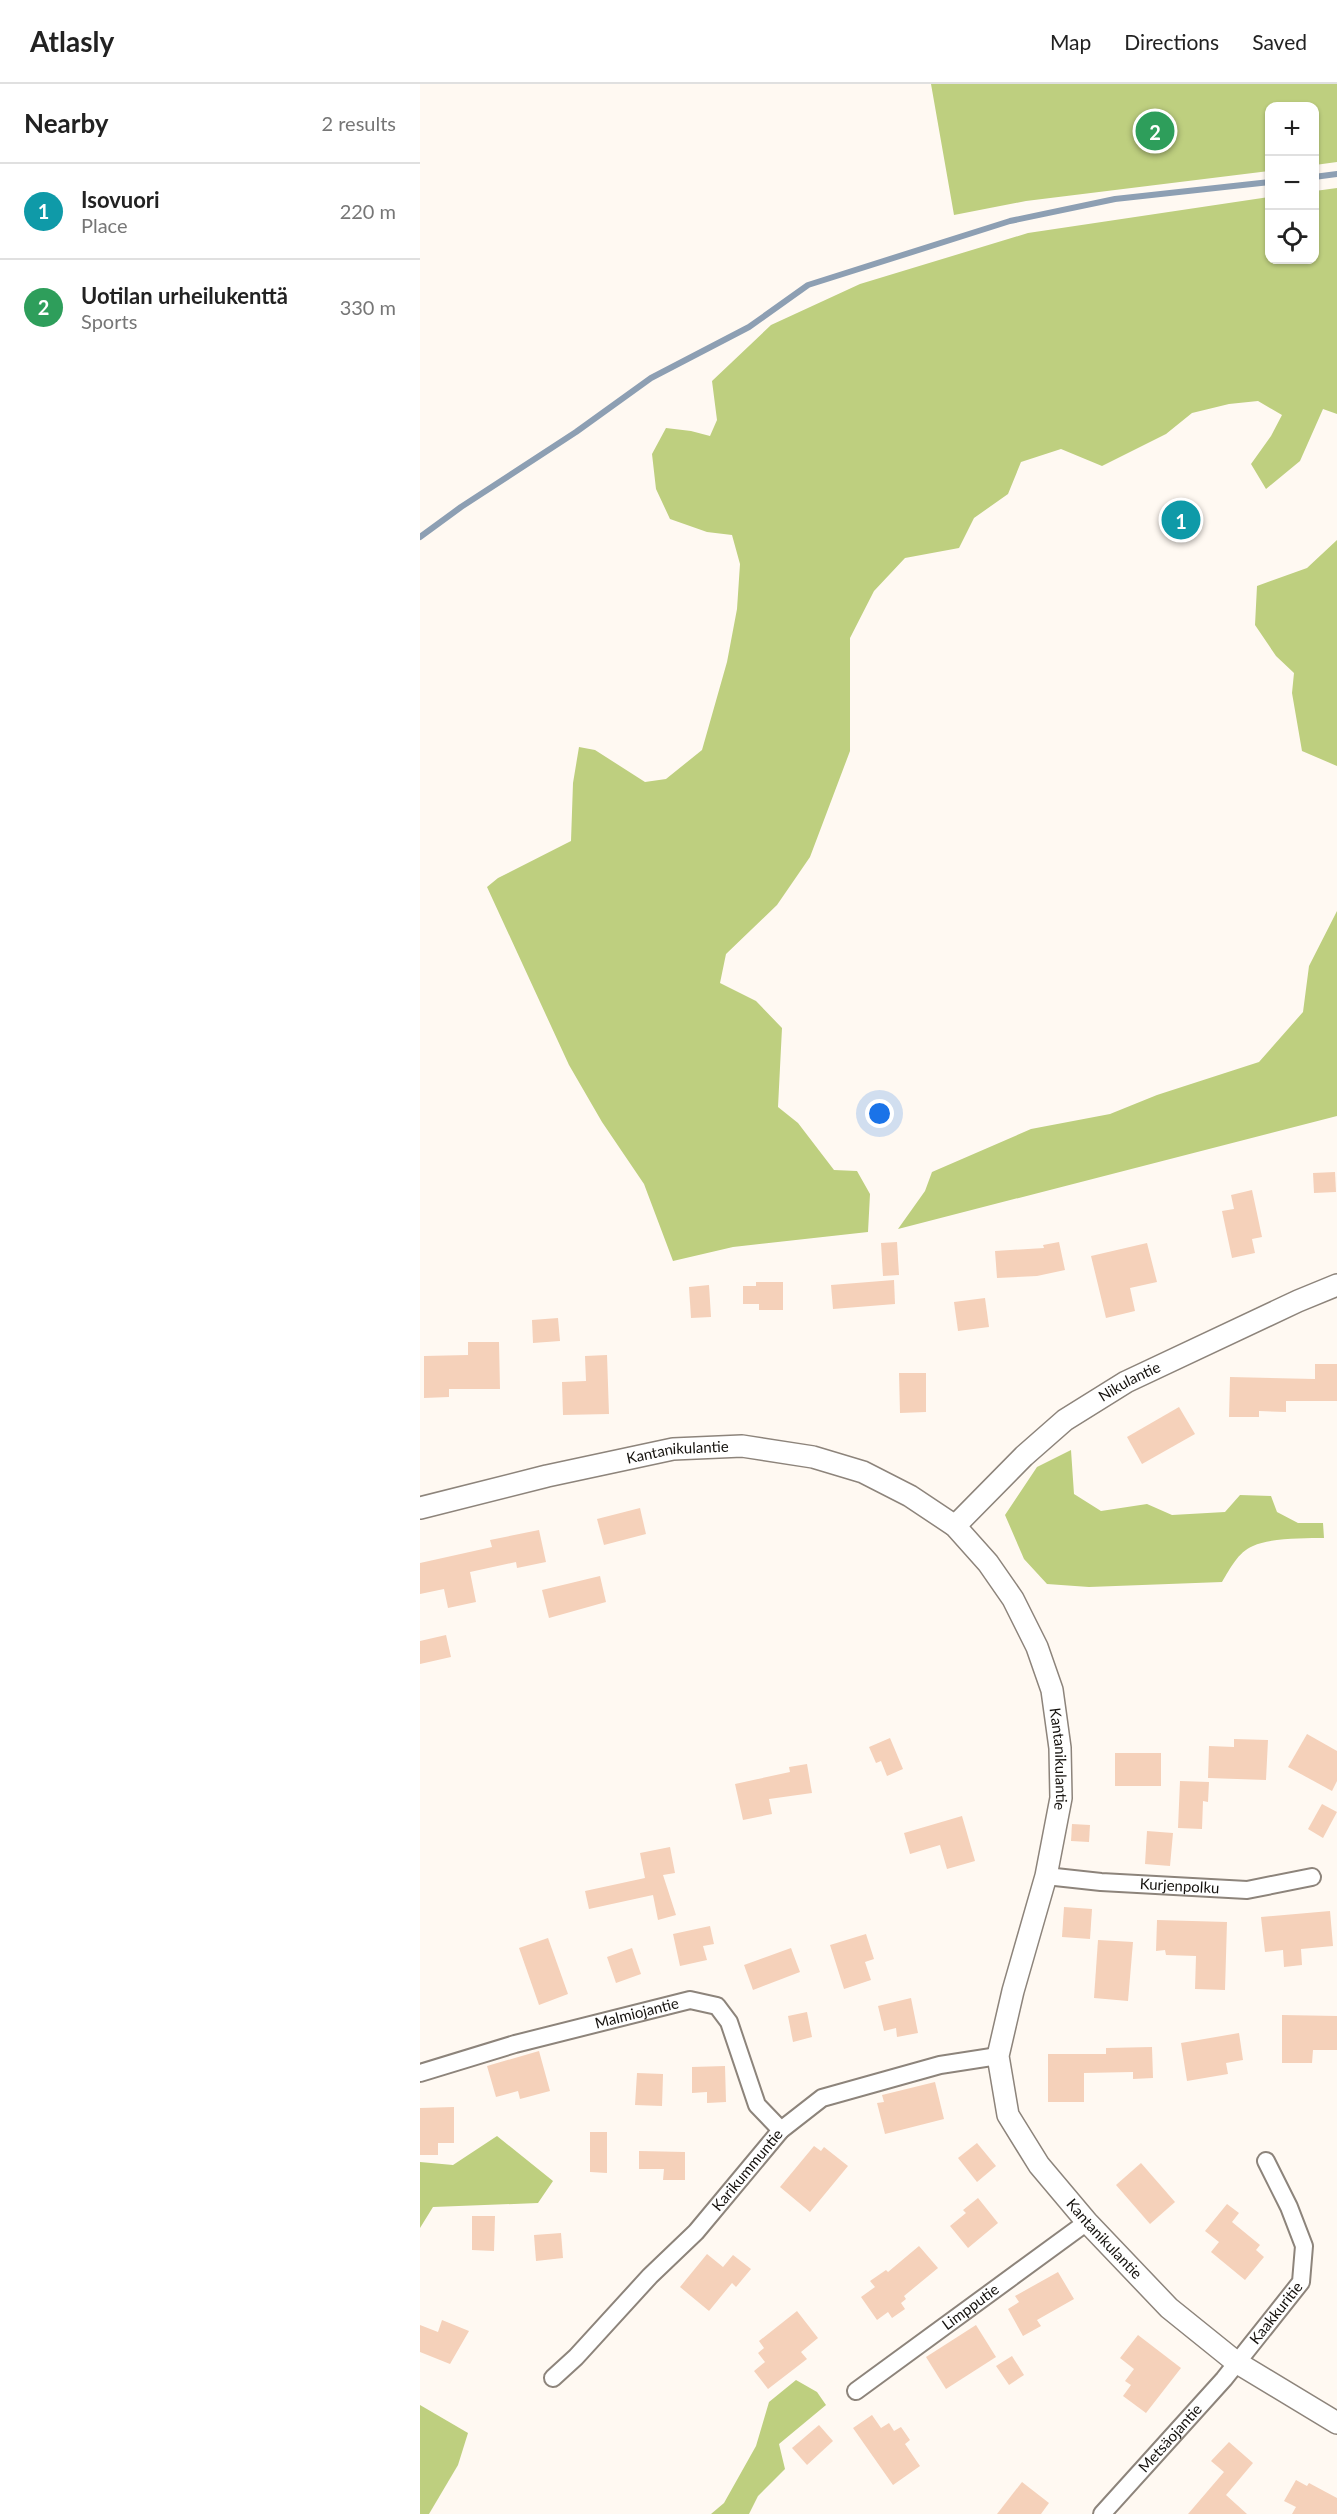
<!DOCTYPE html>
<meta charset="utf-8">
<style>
:root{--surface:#fff;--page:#f2f2f2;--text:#222;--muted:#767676;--line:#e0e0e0;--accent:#d93025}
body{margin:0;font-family:Lato,sans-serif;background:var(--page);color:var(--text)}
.controls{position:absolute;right:18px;top:18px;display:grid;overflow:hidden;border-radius:12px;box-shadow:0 2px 4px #0004}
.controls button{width:54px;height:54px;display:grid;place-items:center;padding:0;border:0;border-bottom:2px solid var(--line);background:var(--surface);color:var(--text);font:30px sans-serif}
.you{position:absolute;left:460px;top:1030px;width:21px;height:21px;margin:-15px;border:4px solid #fff;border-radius:50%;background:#1a73e8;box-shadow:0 0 0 9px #1a73e833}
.badge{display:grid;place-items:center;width:39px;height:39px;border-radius:50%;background:var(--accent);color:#fff;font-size:20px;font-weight:700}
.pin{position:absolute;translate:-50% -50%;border:3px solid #fff;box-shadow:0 2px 6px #0006}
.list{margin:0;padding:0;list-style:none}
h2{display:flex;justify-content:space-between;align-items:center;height:78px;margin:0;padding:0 24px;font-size:26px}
h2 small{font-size:20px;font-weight:400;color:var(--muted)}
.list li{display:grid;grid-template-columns:39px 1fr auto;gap:18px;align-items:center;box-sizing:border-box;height:96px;padding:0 24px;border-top:2px solid var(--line)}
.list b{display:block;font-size:22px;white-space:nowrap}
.list p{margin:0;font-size:20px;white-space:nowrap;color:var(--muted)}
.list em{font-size:20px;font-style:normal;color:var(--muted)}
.icon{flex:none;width:33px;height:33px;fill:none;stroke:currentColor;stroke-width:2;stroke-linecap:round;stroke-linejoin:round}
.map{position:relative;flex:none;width:917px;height:2430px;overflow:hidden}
header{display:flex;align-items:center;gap:36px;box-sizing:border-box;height:84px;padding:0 30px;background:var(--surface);border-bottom:2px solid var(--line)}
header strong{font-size:28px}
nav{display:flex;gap:33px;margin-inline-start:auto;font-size:21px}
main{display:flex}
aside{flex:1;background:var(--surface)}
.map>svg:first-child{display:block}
.green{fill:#becf7f}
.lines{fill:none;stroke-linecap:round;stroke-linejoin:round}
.stream{stroke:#8d9fb3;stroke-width:6}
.building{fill:#f5d1ba}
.minor-casing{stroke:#8d847b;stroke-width:20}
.tertiary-casing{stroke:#8d847b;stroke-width:24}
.minor{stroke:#fff;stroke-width:16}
.tertiary{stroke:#fff;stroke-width:21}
.labels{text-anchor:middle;stroke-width:4.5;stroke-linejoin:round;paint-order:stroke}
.street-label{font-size:15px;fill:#15120e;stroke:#fff9f2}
</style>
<header>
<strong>Atlasly</strong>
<nav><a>Map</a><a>Directions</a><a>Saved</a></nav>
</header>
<main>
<aside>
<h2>Nearby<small>2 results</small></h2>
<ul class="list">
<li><span class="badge" style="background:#0f9aa8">1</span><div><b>Isovuori</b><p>Place</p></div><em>220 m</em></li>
<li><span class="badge" style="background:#2e9e5b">2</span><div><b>Uotilan urheilukenttä</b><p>Sports</p></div><em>330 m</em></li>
</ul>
</aside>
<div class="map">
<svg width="917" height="2430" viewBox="0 0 917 2430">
<rect width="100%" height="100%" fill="#fff9f2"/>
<g class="green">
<polygon points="511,0 917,0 917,78 895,81 894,22 850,22 849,87 606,117 534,131"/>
<polygon points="917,104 917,330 903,325 880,377 846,405 831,380 851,352 862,331 838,317 809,320 772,329 746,350 682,382 641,365 601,378 588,410 554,434 539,464 485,474 454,507 430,554 430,667 390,773 357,821 306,870 300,899 336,917 362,944 358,1023 378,1039 414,1086 437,1087 450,1110 448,1148 313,1163 253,1177 224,1100 182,1038 149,981 67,803 78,794 151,757 153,699 159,663 175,666 225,698 246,695 282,666 307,578 317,525 320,480 312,451 287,448 250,435 236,405 232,370 246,344 271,347 290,352 297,336 292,297 351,241 440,200 608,149 849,113 850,176 894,176 895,107"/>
<polygon points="917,456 917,682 882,667 872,609 874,589 856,572 835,541 837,502 887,484"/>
<polygon points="917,827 917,1032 478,1145 505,1107 512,1088 611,1045 690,1030 737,1011 839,978 883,928 889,882"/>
<path d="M651,1366l3,44 27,17 46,-7 25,11 53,-3 15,-17 31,1 6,16 21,11h25l1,15c-19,0 -54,0 -71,8 -15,6 -23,23 -31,36l-133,5 -42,-3 -23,-25 -19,-44 32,-48z"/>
<polygon points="77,2052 133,2097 118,2119 13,2123 0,2144 0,2078 33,2081"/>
<polygon points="376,2296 397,2308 406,2321 359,2360 365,2385 338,2412 329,2430 291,2430 304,2419 336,2362 349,2318"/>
<polygon points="0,2321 48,2349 38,2381 9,2430 0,2430"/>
</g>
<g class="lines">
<g class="stream">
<polyline points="894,93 917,90"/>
<polyline points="0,453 41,423 156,348 231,294 329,243 388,201 590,137 695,115 850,98"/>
</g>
</g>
<g class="building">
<polygon points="915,1088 916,1108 894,1109 893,1089"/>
<polygon points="832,1106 842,1153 832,1155 835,1169 812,1174 802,1127 814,1125 811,1111"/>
<polygon points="477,1158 479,1191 463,1192 461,1159"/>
<polygon points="639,1158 645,1186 617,1192 577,1194 575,1167 624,1164 623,1161"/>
<polygon points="727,1159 737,1198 710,1204 715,1227 686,1234 671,1172"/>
<polygon points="474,1196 475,1220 413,1225 411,1201"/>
<polygon points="336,1198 363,1198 363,1226 339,1226 339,1220 323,1220 323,1202 336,1202"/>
<polygon points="289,1201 291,1233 271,1234 269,1203"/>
<polygon points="565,1214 569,1243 538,1247 534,1218"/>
<polygon points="138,1234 140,1257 113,1259 112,1236"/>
<polygon points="48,1258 79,1258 80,1305 29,1305 29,1313 4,1314 4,1272 48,1271"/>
<polygon points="187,1271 189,1330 143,1331 142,1298 166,1297 165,1272"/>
<polygon points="895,1280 917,1280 917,1317 866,1317 866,1328 839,1327 839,1333 809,1333 810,1293 895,1295"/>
<polygon points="479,1289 506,1289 506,1328 480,1329"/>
<polygon points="759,1323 775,1350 722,1380 707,1353"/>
<polygon points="220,1424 226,1450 184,1461 177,1435"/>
<polygon points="119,1446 126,1478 97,1484 96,1478 50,1488 56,1518 28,1524 24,1505 0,1510 0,1479 72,1463 70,1456"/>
<polygon points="180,1492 186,1518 129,1534 122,1506"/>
<polygon points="26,1551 31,1573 0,1580 0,1557"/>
<polygon points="887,1650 917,1667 917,1697 912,1707 868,1683"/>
<polygon points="470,1654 483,1685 467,1692 461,1677 456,1679 449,1663"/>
<polygon points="814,1655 848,1656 846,1696 788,1694 789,1662 814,1663"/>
<rect x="695" y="1669" width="46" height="33"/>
<polygon points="387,1680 392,1709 349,1715 352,1730 323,1736 315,1700 370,1688 369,1683"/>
<polygon points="760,1697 789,1698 788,1718 783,1717 782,1745 758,1744"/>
<polygon points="902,1720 917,1728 903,1754 888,1745"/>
<polygon points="542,1732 555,1777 527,1785 520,1761 490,1770 484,1749"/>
<polygon points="652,1740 670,1741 669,1758 651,1757"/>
<polygon points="727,1747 753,1749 750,1782 725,1780"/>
<polygon points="250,1763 255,1789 243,1791 256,1831 238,1836 233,1811 169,1825 165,1807 225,1794 220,1769"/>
<polygon points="644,1823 672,1825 670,1855 642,1853"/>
<polygon points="910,1827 913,1862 881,1865 882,1881 864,1883 863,1866 845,1868 841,1833"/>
<polygon points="737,1836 807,1838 805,1906 775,1905 776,1872 746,1871 745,1866 736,1867"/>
<polygon points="290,1842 294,1860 283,1862 287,1876 260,1882 253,1850"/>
<polygon points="446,1850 454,1875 445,1878 451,1896 424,1905 410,1861"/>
<polygon points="128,1854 148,1910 119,1921 99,1864"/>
<polygon points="678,1856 713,1858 708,1917 674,1914"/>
<polygon points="212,1864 221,1890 196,1899 187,1873"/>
<polygon points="371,1864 380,1888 333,1906 324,1881"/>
<polygon points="491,1914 498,1949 477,1953 476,1944 464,1947 458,1922"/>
<polygon points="387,1928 392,1953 373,1958 368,1932"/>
<polygon points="862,1931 917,1932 917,1966 893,1966 892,1979 862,1979"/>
<polygon points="819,1949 823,1976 806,1979 808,1990 767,1997 761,1959"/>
<polygon points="732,1963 733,1994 713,1995 713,1988 664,1989 664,2018 628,2018 628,1970 686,1970 686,1964"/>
<polygon points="119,1967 130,2007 100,2015 98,2007 76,2013 67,1982"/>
<polygon points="305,1982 306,2018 287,2019 287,2008 272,2009 272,1983"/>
<polygon points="217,1989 243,1990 242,2022 215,2021"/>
<polygon points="515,1998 524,2035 465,2050 457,2019 464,2018 462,2011"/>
<polygon points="34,2023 34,2059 18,2059 18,2071 0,2071 0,2024"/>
<polygon points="170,2048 187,2048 187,2089 170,2088"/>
<polygon points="557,2059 576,2082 557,2098 538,2074"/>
<polygon points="394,2062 401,2067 404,2063 428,2082 390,2128 360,2103"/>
<polygon points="219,2067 265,2068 265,2096 243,2096 244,2085 219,2085"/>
<polygon points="721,2079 755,2118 730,2140 696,2101"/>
<polygon points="558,2114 578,2139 548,2164 530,2142 546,2129 543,2126"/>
<polygon points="807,2120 819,2129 812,2138 840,2161 836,2166 844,2173 825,2196 791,2168 799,2158 785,2147"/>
<polygon points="52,2132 75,2132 74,2167 52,2166"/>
<polygon points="141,2149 143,2174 116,2177 114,2151"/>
<polygon points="499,2162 518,2184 484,2212 486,2215 481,2219 485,2225 472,2234 468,2228 457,2236 441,2213 455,2203 450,2197 466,2186 468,2188"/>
<polygon points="287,2170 303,2183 313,2171 331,2185 316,2203 312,2199 289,2227 260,2203"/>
<polygon points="638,2188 654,2215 617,2236 621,2242 603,2252 588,2225 599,2218 595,2212"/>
<polygon points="377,2227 398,2254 381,2268 387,2275 348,2305 334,2287 345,2278 338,2269 344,2264 339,2257"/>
<polygon points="22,2236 49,2247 30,2280 0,2268 0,2241 18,2248"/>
<polygon points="556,2241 576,2273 526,2305 506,2273"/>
<polygon points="718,2251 761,2284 726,2329 703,2312 711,2301 705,2297 714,2285 700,2274"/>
<polygon points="592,2272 604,2291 589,2301 576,2282"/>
<polygon points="452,2331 461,2344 469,2339 474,2347 481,2343 490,2356 485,2360 500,2382 473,2401 433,2344"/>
<polygon points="399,2341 413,2357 387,2381 372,2364"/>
<polygon points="809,2358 833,2379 806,2411 827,2430 768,2430 804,2388 791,2377"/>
<polygon points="876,2396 887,2402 889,2399 917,2414 917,2430 872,2430 876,2423 864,2417"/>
<polygon points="602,2398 629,2419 621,2430 577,2430"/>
</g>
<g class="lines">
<g class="minor-casing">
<g id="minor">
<path id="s1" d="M626,1792l55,6 146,8 65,-13"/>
<path id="s2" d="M0,1989l95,-29 175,-44 27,6 12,16 28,83 24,25"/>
<path id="s3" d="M133,2294l23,-21 74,-81 46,-44 85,-102 41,-32 118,-33 58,-9"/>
<path id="s4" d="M436,2307l231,-169"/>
<path id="s5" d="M682,2430l122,-135 77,-97 3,-36 -15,-39 -23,-46"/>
</g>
</g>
<g class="tertiary-casing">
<g id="tertiary">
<path id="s6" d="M0,1424l127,-32 126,-27 69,-3 71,11 50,15 47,24 45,30 33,37 25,36 24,48 15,43 8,58 1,50 -15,78 -33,115 -15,65 10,59 31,50 48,57 82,86 67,54 101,61"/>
<path id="s7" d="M535,1442l69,-70 41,-36 61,-38 172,-81 39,-16"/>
</g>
</g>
<use href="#minor" class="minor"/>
<use href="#tertiary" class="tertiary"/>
</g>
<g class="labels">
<g class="street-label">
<text dy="5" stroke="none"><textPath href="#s7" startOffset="228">Nikulantie</textPath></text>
<text dy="5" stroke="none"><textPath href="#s6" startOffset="264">Kantanikulantie</textPath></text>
<text dy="5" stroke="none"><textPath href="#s6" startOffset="822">Kantanikulantie</textPath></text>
<text dy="5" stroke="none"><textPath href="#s1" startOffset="134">Kurjenpolku</textPath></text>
<text dy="5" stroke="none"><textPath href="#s2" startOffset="225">Malmiojantie</textPath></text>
<text dy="5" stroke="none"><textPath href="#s3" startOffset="285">Karikummuntie</textPath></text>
<text dy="5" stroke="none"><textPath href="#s6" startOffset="1344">Kantanikulantie</textPath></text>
<text dy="5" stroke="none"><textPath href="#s4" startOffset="142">Limpputie</textPath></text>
<text dy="5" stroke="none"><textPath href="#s5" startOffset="266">Kaakkuritie</textPath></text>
<text dy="5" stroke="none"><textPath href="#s5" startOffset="102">Metsäojantie</textPath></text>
</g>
</g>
</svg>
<div class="controls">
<button>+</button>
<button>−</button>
<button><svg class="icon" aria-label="locate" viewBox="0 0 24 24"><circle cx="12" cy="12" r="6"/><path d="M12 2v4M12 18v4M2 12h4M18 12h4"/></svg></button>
</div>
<div class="you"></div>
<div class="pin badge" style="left:761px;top:436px;background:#0f9aa8">1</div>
<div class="pin badge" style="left:735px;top:47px;background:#2e9e5b">2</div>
</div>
</main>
